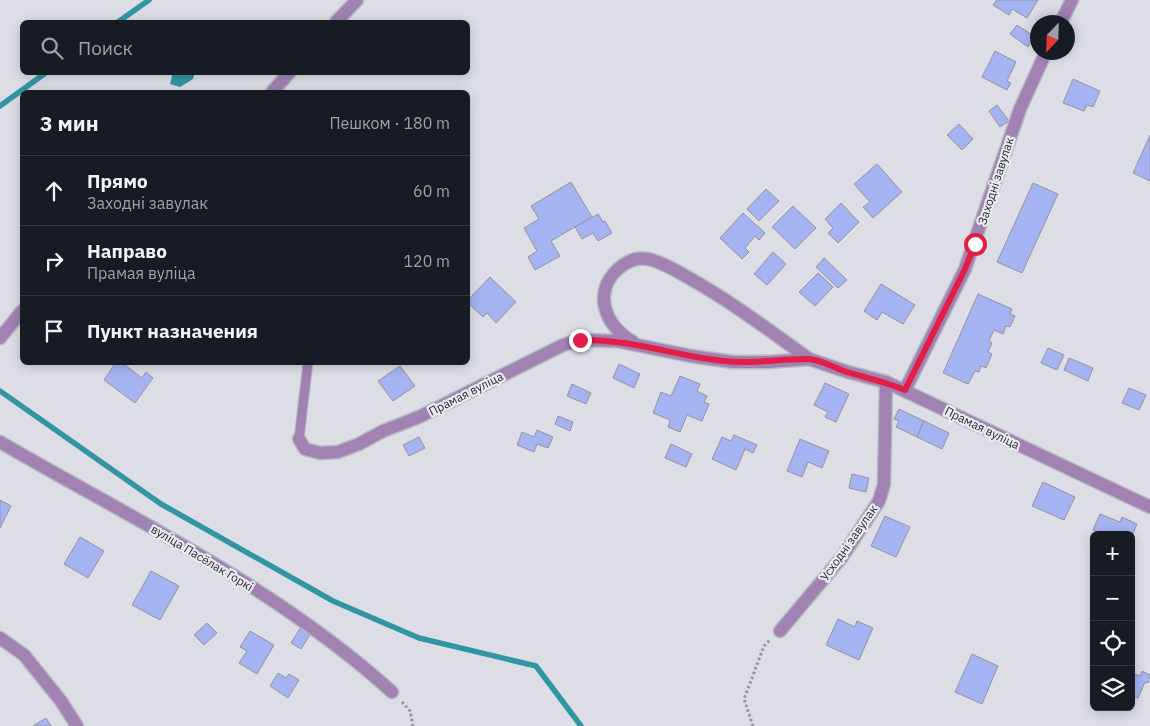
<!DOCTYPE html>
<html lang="ru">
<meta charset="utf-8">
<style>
:root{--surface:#171b24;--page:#20242c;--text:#f1f3f6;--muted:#9ea1a6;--line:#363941}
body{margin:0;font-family:"IBM Plex Sans",sans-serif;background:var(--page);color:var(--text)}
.controls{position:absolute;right:15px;bottom:15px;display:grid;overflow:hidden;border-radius:8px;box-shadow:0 2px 12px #0003}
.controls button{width:45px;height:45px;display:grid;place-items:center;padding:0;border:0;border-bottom:1px solid var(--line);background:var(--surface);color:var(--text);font:25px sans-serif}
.compass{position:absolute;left:1030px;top:15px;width:45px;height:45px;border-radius:50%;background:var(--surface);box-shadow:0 2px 12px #0003;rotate:203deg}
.stop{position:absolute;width:15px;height:15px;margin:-11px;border:4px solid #e11d48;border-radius:50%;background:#fff}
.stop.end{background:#e11d48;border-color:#fff;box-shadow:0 1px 5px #0008}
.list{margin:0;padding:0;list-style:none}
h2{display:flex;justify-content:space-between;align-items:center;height:65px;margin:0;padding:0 20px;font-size:21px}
h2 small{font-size:16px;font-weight:400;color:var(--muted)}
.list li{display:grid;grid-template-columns:32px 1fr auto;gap:15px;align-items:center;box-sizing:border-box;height:70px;padding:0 20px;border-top:1px solid var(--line)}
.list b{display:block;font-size:19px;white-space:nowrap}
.list p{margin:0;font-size:16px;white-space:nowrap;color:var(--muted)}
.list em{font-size:16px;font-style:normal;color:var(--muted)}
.icon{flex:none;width:28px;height:28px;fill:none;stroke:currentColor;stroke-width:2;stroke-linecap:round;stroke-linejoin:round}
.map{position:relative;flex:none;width:1150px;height:726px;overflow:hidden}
.search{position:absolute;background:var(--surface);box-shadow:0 2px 12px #0003;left:20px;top:20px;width:450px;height:55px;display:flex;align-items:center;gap:12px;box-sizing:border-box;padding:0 18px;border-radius:8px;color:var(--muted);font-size:19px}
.panel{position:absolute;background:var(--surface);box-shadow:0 2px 12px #0003;left:20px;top:90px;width:450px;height:275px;border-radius:8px}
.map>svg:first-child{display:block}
.water{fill:#3196a2}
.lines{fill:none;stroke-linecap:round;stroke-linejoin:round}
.stream{stroke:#3196a2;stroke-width:5.5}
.building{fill:#a6b3f2;stroke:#94959b}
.lane-casing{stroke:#b9bac0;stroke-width:11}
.street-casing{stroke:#b9bac0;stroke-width:15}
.path{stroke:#94949a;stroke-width:3;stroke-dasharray:2.5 2.5;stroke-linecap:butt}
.lane{stroke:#a082b3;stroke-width:9}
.street{stroke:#a082b3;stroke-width:12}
.route{stroke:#e11d48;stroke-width:6}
.labels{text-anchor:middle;stroke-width:4.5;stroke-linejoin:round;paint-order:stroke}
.street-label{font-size:12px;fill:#29292c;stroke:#eaebf2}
</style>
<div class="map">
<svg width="1150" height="726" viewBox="0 0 1150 726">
<rect width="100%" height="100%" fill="#dddee5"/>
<polygon class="water" points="173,72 195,72 195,73 193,79 180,87 170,84"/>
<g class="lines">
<g class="stream">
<polyline points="118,22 149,0"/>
<polyline points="0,106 47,72"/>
<polyline points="0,391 161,504 333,601 419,638 536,666 581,726"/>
</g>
</g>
<g class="building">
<polygon points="997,0 1038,0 1027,18 1012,9 1009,15 993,5"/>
<polygon points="1017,25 1035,37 1028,47 1010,34"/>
<polygon points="995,51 1016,62 1007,81 1011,83 1007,90 982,77"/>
<polygon points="1073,79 1100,91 1093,107 1087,105 1084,111 1063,103"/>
<polygon points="997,105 1009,121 1000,127 989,111"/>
<polygon points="959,124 973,139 962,150 947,135"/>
<polygon points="1150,135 1150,181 1133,173"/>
<polygon points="877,164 902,192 873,218 863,207 870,202 854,184"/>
<polygon points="571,182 592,217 551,241 560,256 535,270 528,257 537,251 524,228 539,219 531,206"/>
<polygon points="1033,183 1058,194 1022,273 997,262"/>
<polygon points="766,189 779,201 759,221 747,209"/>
<polygon points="841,203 859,222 838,243 828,233 833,228 825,219"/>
<polygon points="793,206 816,228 795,249 772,227"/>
<polygon points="743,213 765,233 759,240 755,236 745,248 749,252 742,259 720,238"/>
<polygon points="598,214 603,222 605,221 612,233 598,241 593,233 582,239 575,227"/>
<polygon points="773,252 786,264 767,285 754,274"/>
<polygon points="824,258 847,280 838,288 816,267"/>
<polygon points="818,273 833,287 815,306 799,292"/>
<polygon points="490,277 516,302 496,323 487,313 483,317 468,303 468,300"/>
<polygon points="881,284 915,305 903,324 882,312 877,320 864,311"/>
<polygon points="978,294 1012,309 1010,314 1015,316 1010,327 1006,326 1003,334 994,330 989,341 992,343 988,352 992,354 986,368 981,366 979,372 975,371 968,384 943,373"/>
<polygon points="1048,348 1064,355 1057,370 1041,363"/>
<polygon points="1069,358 1093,368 1088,381 1064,370"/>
<polygon points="116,362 121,362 142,378 146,372 153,378 135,403 104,380"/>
<polygon points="619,364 640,374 634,388 613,378"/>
<polygon points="400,366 415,386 393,401 378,381"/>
<polygon points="680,376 700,384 697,391 707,396 704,402 709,404 702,421 687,415 680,432 668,427 670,420 653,413 661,392 671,396"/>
<polygon points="825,383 849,394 836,422 825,417 828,412 814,405"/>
<polygon points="572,384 591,393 586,404 567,396"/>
<polygon points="1129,388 1146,395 1139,410 1122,403"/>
<polygon points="899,409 924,421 917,437 896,427 899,421 894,419"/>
<polygon points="558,416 573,422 570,431 555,424"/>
<polygon points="924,421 949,433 942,449 917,437"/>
<polygon points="537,430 553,437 548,448 537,444 534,452 517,445 522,432 534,437"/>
<polygon points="734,435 757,445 753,453 745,449 736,470 712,459 722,437 731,441"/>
<polygon points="419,437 425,448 409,456 403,445"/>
<polygon points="800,439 829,451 822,468 808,462 802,477 787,471"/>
<polygon points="671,444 692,454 686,467 665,458"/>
<polygon points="852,474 869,478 866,492 849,488"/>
<polygon points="1043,482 1075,497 1064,520 1032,506"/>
<polygon points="0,500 11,506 0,528"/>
<polygon points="1100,514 1120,522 1122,517 1137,524 1131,538 1131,535 1104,535 1093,530"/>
<polygon points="885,516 910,527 896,557 871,546"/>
<polygon points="80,537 104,551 88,578 64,564"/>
<polygon points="151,571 179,586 160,620 132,605"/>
<polygon points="838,619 855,627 857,621 873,628 859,660 826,645"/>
<polygon points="207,623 217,633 204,645 194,635"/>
<polygon points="301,627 311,633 301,649 291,643"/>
<polygon points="250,631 274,645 257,674 239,663 247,651 240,647"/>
<polygon points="972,654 998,666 982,704 955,692"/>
<polygon points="1131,667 1134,668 1132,673 1140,676 1142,671 1150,675 1148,683 1145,682 1138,698 1131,696"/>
<polygon points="278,673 286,678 289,674 299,680 288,698 270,686"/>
<polygon points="46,718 51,726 33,726"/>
</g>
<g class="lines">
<g class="lane-casing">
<polyline id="lane" points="299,439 308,362"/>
</g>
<g class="street-casing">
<g id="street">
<polyline points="336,22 357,0"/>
<polyline points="1061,22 1072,0"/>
<polyline points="272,92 290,72"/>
<polyline points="0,338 22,311"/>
<path d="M633,342c-30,-17 -42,-54 -10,-77 8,-5 15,-8 25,-6 14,3 29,12 41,19 43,24 81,53 120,81"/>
<polyline points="905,390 965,269 1020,109 1046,52"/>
<polyline points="299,439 305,449 320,453 338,452 359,444 383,431 419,417 563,345 580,340 617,341 691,356 733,362 768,362 809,359 848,372 886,382 1150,507"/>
<path d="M0,442c134,78 276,145 392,250"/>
<polyline points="780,631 842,557 879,501 884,484 886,382"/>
<polyline points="0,638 24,655 61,701 77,726"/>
</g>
</g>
<g class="path">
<polyline points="402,702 410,711 413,726"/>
<polyline points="753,726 744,699 764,646 770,640"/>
</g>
<use href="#lane" class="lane"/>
<use href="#street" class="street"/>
</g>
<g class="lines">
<path class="route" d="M580,340c46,-1 90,14 136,20 31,5 60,-1 91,-1 13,0 28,9 40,13 20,6 39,10 58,18l60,-121 10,-25"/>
</g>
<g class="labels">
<g class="street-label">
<text transform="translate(996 181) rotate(-72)" y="4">Заходні завулак</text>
<text transform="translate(466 394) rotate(-27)" y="4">Прамая вуліца</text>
<text transform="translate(982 428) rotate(26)" y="4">Прамая вуліца</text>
<text transform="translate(849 543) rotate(-55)" y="4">Усходні завулак</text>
<text transform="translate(202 558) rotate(31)" y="4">вуліца Пасёлак Горкі</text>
</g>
</g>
</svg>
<div class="controls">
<button>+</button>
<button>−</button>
<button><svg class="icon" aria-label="locate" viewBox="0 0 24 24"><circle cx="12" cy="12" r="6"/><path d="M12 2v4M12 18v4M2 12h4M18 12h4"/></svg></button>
<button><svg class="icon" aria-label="layers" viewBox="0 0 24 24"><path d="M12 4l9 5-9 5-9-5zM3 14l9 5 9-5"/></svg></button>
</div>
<svg class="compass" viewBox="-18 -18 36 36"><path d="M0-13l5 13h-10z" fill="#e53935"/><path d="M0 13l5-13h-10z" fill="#9ea1a6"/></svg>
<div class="stop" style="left:975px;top:244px"></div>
<div class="stop end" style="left:580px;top:340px"></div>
<div class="search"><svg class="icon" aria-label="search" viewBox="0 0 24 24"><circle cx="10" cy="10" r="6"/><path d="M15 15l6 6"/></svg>Поиск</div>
<section class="panel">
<h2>3 мин<small>Пешком · 180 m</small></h2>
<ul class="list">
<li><svg class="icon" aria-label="ahead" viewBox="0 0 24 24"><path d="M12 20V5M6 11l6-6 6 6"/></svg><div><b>Прямо</b><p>Заходні завулак</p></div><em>60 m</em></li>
<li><svg class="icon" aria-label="right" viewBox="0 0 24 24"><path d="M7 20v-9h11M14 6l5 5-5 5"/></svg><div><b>Направо</b><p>Прамая вуліца</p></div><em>120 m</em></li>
<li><svg class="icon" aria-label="arrive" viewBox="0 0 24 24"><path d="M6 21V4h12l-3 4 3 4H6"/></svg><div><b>Пункт назначения</b></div></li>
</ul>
</section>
</div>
